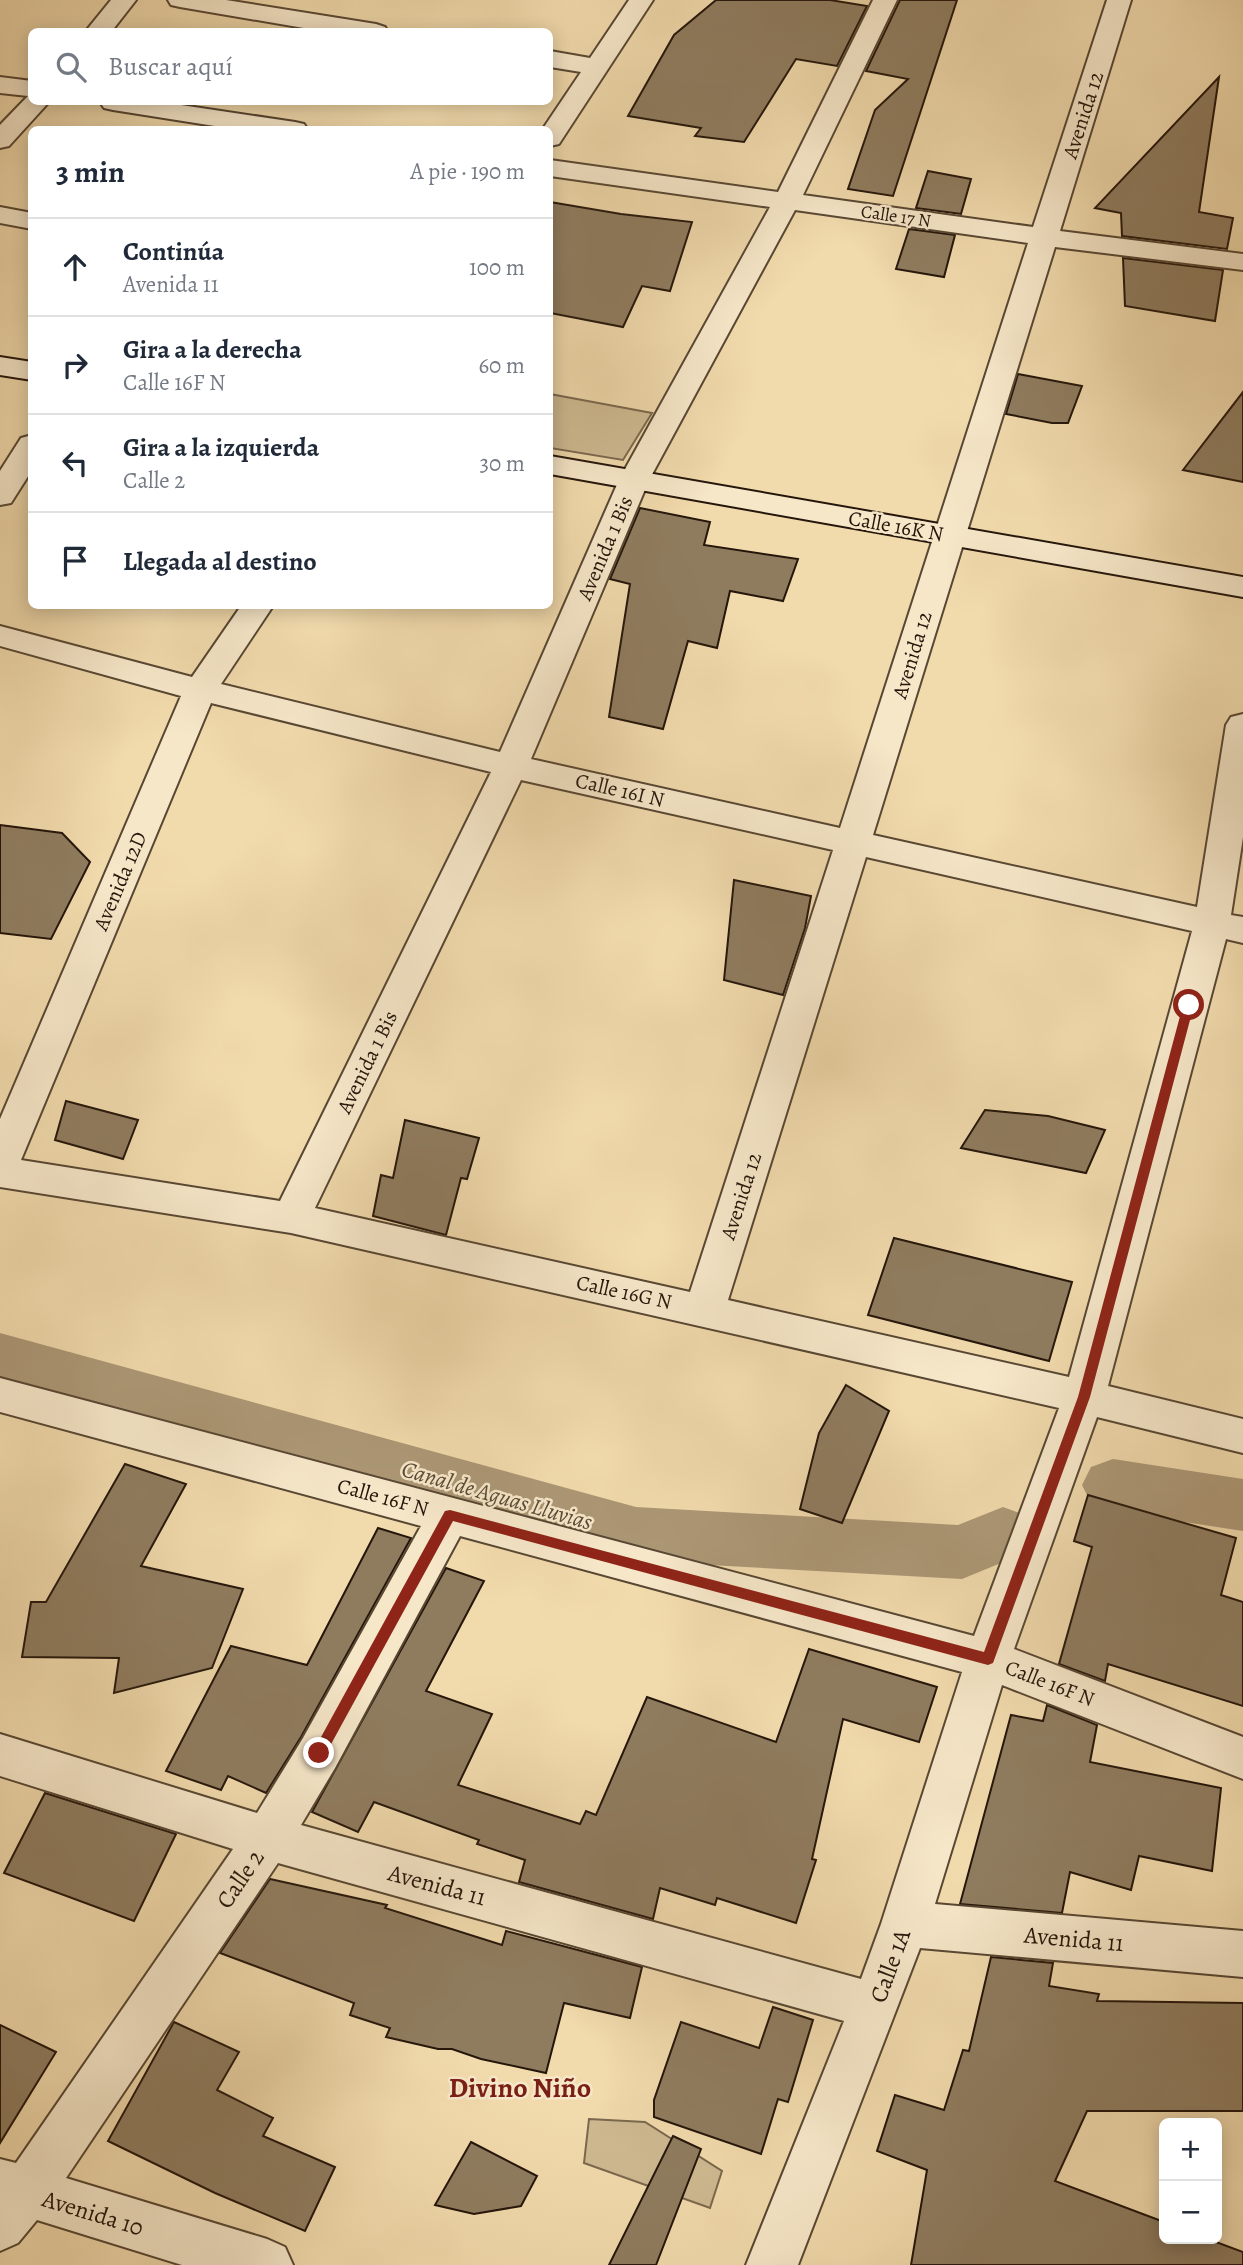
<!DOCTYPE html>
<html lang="es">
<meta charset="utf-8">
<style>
:root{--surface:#fff;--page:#f2f2f3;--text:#1f2937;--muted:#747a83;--line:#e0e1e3}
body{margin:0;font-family:Alegreya,serif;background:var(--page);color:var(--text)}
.controls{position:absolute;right:21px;bottom:21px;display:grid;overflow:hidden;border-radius:10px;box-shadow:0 4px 18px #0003}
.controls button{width:63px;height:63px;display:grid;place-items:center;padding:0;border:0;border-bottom:2px solid var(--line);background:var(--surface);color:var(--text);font:35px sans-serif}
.stop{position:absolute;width:21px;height:21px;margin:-16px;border:5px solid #8f2418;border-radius:50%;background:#fff}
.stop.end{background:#8f2418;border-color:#fff;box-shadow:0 2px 7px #0008}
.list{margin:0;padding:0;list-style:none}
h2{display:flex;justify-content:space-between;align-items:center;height:91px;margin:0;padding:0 28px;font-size:30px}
h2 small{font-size:23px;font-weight:400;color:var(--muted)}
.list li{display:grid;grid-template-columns:46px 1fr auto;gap:21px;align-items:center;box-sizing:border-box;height:98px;padding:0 28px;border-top:2px solid var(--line)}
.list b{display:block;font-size:26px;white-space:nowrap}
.list p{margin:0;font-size:23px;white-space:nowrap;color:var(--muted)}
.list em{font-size:23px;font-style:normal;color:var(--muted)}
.icon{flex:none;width:38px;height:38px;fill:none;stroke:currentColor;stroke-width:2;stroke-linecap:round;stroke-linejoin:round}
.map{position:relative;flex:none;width:1243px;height:2265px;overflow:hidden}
.search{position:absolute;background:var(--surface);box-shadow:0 4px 18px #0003;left:28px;top:28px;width:525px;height:77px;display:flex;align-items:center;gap:18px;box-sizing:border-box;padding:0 24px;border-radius:10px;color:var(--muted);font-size:26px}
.panel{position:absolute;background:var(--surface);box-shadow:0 4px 18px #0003;left:28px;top:126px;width:525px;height:483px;border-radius:10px}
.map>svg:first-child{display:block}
.green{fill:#ceb991;stroke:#7a684e;stroke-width:2}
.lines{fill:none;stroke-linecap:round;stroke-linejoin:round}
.canal{fill:#ac9775;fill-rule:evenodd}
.building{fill:#8f7c5f;stroke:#25160b;stroke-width:2}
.street-casing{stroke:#584733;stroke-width:4}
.secondary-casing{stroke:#25160b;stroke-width:4}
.street{fill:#f6e7c9;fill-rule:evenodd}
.secondary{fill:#f6e7c9;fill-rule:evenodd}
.route{fill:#8f2418}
.labels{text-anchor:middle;stroke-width:5;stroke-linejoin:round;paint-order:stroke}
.far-street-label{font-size:18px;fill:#25160b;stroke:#f6e7c9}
.street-label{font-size:21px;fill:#25160b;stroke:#f6e7c9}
.water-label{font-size:23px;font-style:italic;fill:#5b4a35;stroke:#f6e7c9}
.near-street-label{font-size:24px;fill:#25160b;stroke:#f6e7c9}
.near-neighbourhood-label{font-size:28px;font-weight:bold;fill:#7a1f14;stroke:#f6e7c9}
</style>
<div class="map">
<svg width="1243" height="2265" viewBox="0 0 1243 2265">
<rect width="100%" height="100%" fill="#f1daac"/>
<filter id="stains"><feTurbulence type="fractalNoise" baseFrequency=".00286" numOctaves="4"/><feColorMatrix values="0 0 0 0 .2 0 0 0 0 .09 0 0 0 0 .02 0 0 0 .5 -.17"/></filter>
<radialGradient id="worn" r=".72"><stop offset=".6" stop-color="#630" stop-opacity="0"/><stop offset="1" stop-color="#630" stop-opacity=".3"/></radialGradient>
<g class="green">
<polygon points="550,394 652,413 623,460 550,448"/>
<polygon points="589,2119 645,2122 722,2171 710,2208 584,2163"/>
</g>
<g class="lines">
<g class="canal">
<polygon points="0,1333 636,1507 958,1525 1003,1507 1025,1515 1035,1534 1025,1553 962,1579 636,1561 0,1381"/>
<polygon points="1113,1459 1243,1479 1243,1531 1113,1511 1091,1503 1082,1485 1091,1467"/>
</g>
</g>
<g class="building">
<polygon points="716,0 830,0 867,6 837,66 796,59 744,142 695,136 701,128 628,116 674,35"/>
<polygon points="900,0 957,0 893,196 848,189 875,110 908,79 866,71"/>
<polygon points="1219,77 1199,212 1233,218 1227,249 1122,236 1121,213 1095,208"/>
<polygon points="928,171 971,179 961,214 916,208"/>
<polygon points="550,202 621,214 692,222 670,291 642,286 623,327 550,313"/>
<polygon points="909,229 955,235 944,277 896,269"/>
<polygon points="1123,258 1223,270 1215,321 1125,306"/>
<polygon points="1018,374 1082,386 1068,423 1052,423 1006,414"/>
<polygon points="1243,392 1243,482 1183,470"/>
<polygon points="640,508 710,522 704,545 798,559 783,601 730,591 717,648 688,641 663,729 609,717 630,584 610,579"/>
<polygon points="0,825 62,833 90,862 51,939 0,933"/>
<polygon points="734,880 811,896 805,928 783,995 724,980"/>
<polygon points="66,1101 138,1120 123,1159 55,1140"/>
<polygon points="985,1110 1048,1116 1105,1130 1086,1173 961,1148"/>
<polygon points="405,1120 479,1138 467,1179 461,1178 446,1235 373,1216 381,1175 393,1178"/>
<polygon points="894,1238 1072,1282 1049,1361 868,1315"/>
<polygon points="846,1385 889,1411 842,1523 800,1509 819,1433"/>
<polygon points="125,1464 186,1484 141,1566 243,1589 212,1668 114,1693 119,1658 22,1657 31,1602 46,1602"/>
<polygon points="1088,1495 1236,1538 1221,1595 1243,1602 1243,1706 1108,1664 1105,1681 1059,1664 1092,1547 1074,1541"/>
<polygon points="378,1528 411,1538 301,1737 266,1793 228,1776 221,1790 166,1771 231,1646 307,1665"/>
<polygon points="446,1568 484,1581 426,1691 492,1714 458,1785 580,1824 586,1811 596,1815 647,1697 776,1742 809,1649 937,1687 919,1742 843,1719 812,1859 816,1860 796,1923 717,1898 715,1905 660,1888 653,1919 519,1882 525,1860 477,1844 479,1840 374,1802 358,1832 312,1812"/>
<polygon points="1047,1705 1097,1725 1090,1762 1221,1788 1212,1871 1139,1856 1131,1890 1070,1872 1062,1913 960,1904 1011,1715 1043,1721"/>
<polygon points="45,1793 176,1834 134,1921 4,1873"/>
<polygon points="270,1879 387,1905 385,1908 502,1945 506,1931 642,1967 630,2018 564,2003 546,2073 481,2059 452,2049 438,2049 386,2037 390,2028 350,2015 354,2003 220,1953"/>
<polygon points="991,1957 1053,1963 1049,1986 1099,1994 1097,2001 1243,2003 1243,2111 1087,2111 1055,2181 1164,2222 1164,2239 1208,2239 1243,2252 1243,2265 911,2265 927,2170 877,2151 895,2095 944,2110 963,2050 969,2051"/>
<polygon points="773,2007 813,2020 788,2102 778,2099 761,2154 654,2117 654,2100 681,2022 759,2048"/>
<polygon points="174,2022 239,2052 217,2090 273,2118 263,2136 335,2167 305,2231 215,2193 108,2141"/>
<polygon points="0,2025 56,2052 0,2143"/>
<polygon points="673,2136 701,2149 656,2265 609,2265"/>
<polygon points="471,2142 537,2176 521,2206 474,2214 435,2205"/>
</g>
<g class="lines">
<g class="street-casing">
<g id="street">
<polygon points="111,0 136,0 111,32 85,32"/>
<polygon points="168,0 226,0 376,24 385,27 388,32 327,32 180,7 171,5"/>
<polygon points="629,0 653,0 559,144 550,146 550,130 542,130 581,72 550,67 550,51 590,58"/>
<path d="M873,0h24l-94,195 230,32 74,-227h24l-71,231 183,23v16l-188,-23 -182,588 324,72 29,-182 5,-8 12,-3v123l-12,78 12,2v26l-17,-4 -118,447 135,33v34l-146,-36 -83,232 229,88v42l-241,-94 -67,219 308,27v46l-323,-29 -122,317h-52l98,-244 -566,-158 -212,315 201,61 18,8 8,18h-111l-145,-45 -19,23 -18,8v-92l16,4 217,-314 -233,-73v-42l257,79 46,-75 118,-212 -421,-114v-34l974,258 85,-228 -768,-175 -291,-46v-68l181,-423 -181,-50v-20l192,51 49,-71h32l-52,78 279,68 119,-272 151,-273 -220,-31v-16l228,32zM795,210l233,33 -188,585 -309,-69 118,-279zM211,703l280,69 -211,429 -259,-41zM521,780l312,70 -143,442 -375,-84zM866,857l326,74 -123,446 -341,-77zM460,1536l502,136 -81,252 -20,55 -560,-154 34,-57z"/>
<polygon points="0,77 32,81 32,102 49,102 9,146 0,148 0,125 28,96 0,93"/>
<polygon points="100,102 161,102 295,122 304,124 308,130 240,130 113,110 104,108"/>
<polygon points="0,207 32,213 32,229 0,223"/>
<polygon points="32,435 32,470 11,503 0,505 0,471 21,438"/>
</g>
</g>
<g class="secondary-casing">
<g id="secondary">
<polygon points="0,357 32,362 32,380 0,375"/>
<polygon points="550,456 1243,577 1243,597 550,474"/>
</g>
</g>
<use href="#street" class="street"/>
<use href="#secondary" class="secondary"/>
</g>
<polygon class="route" points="1189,1001 1194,1005 1090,1397 993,1663 988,1665 453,1521 324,1757 315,1757 315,1748 445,1511 450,1510 984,1652 1078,1397 1183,1005"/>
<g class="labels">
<g class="far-street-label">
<text transform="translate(896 216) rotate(8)" y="6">Calle 17 N</text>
</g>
<g class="street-label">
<text transform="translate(1083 115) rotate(-72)" y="7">Avenida 12</text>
<text transform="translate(896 526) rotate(10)" y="7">Calle 16K N</text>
<text transform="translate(605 548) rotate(-67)" y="7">Avenida 1 Bis</text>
<text transform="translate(912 655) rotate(-73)" y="7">Avenida 12</text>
<text transform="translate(620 790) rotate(13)" y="7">Calle 16I N</text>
<text transform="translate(120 881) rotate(-67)" y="7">Avenida 12D</text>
<text transform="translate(367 1062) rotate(-64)" y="7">Avenida 1 Bis</text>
<text transform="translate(741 1196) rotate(-72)" y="7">Avenida 12</text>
<text transform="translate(624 1292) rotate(12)" y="7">Calle 16G N</text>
<text transform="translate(383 1497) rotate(15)" y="7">Calle 16F N</text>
<text transform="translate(1050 1683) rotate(21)" y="7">Calle 16F N</text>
</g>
<g class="water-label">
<text transform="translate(497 1495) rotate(16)" y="8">Canal de Aguas Lluvias</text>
</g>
<g class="near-street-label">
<text transform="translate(240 1879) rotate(-56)" y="8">Calle 2</text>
<text transform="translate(437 1885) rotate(15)" y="8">Avenida 11</text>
<text transform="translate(1074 1939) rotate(5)" y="8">Avenida 11</text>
<text transform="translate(890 1966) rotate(-70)" y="8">Calle 1A</text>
<text transform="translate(93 2213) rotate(17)" y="8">Avenida 10</text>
</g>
<g class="near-neighbourhood-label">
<text x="520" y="2097">Divino Niño</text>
</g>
</g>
<rect width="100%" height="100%" filter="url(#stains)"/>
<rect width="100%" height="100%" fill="url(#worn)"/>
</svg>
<div class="controls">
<button>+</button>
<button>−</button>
</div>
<div class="stop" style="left:1189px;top:1005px"></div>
<div class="stop end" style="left:319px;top:1753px"></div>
<div class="search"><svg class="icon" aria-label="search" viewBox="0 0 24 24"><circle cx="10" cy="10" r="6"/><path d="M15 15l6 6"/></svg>Buscar aquí</div>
<section class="panel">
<h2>3 min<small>A pie · 190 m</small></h2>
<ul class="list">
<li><svg class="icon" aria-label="ahead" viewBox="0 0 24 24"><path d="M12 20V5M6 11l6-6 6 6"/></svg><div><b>Continúa</b><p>Avenida 11</p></div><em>100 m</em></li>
<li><svg class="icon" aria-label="right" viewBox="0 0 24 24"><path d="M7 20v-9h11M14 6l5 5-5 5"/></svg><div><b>Gira a la derecha</b><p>Calle 16F N</p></div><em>60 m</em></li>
<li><svg class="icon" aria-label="left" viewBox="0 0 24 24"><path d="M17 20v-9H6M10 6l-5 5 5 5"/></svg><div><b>Gira a la izquierda</b><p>Calle 2</p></div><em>30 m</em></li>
<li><svg class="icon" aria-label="arrive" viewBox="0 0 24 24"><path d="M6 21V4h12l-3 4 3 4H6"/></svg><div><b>Llegada al destino</b></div></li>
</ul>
</section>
</div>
